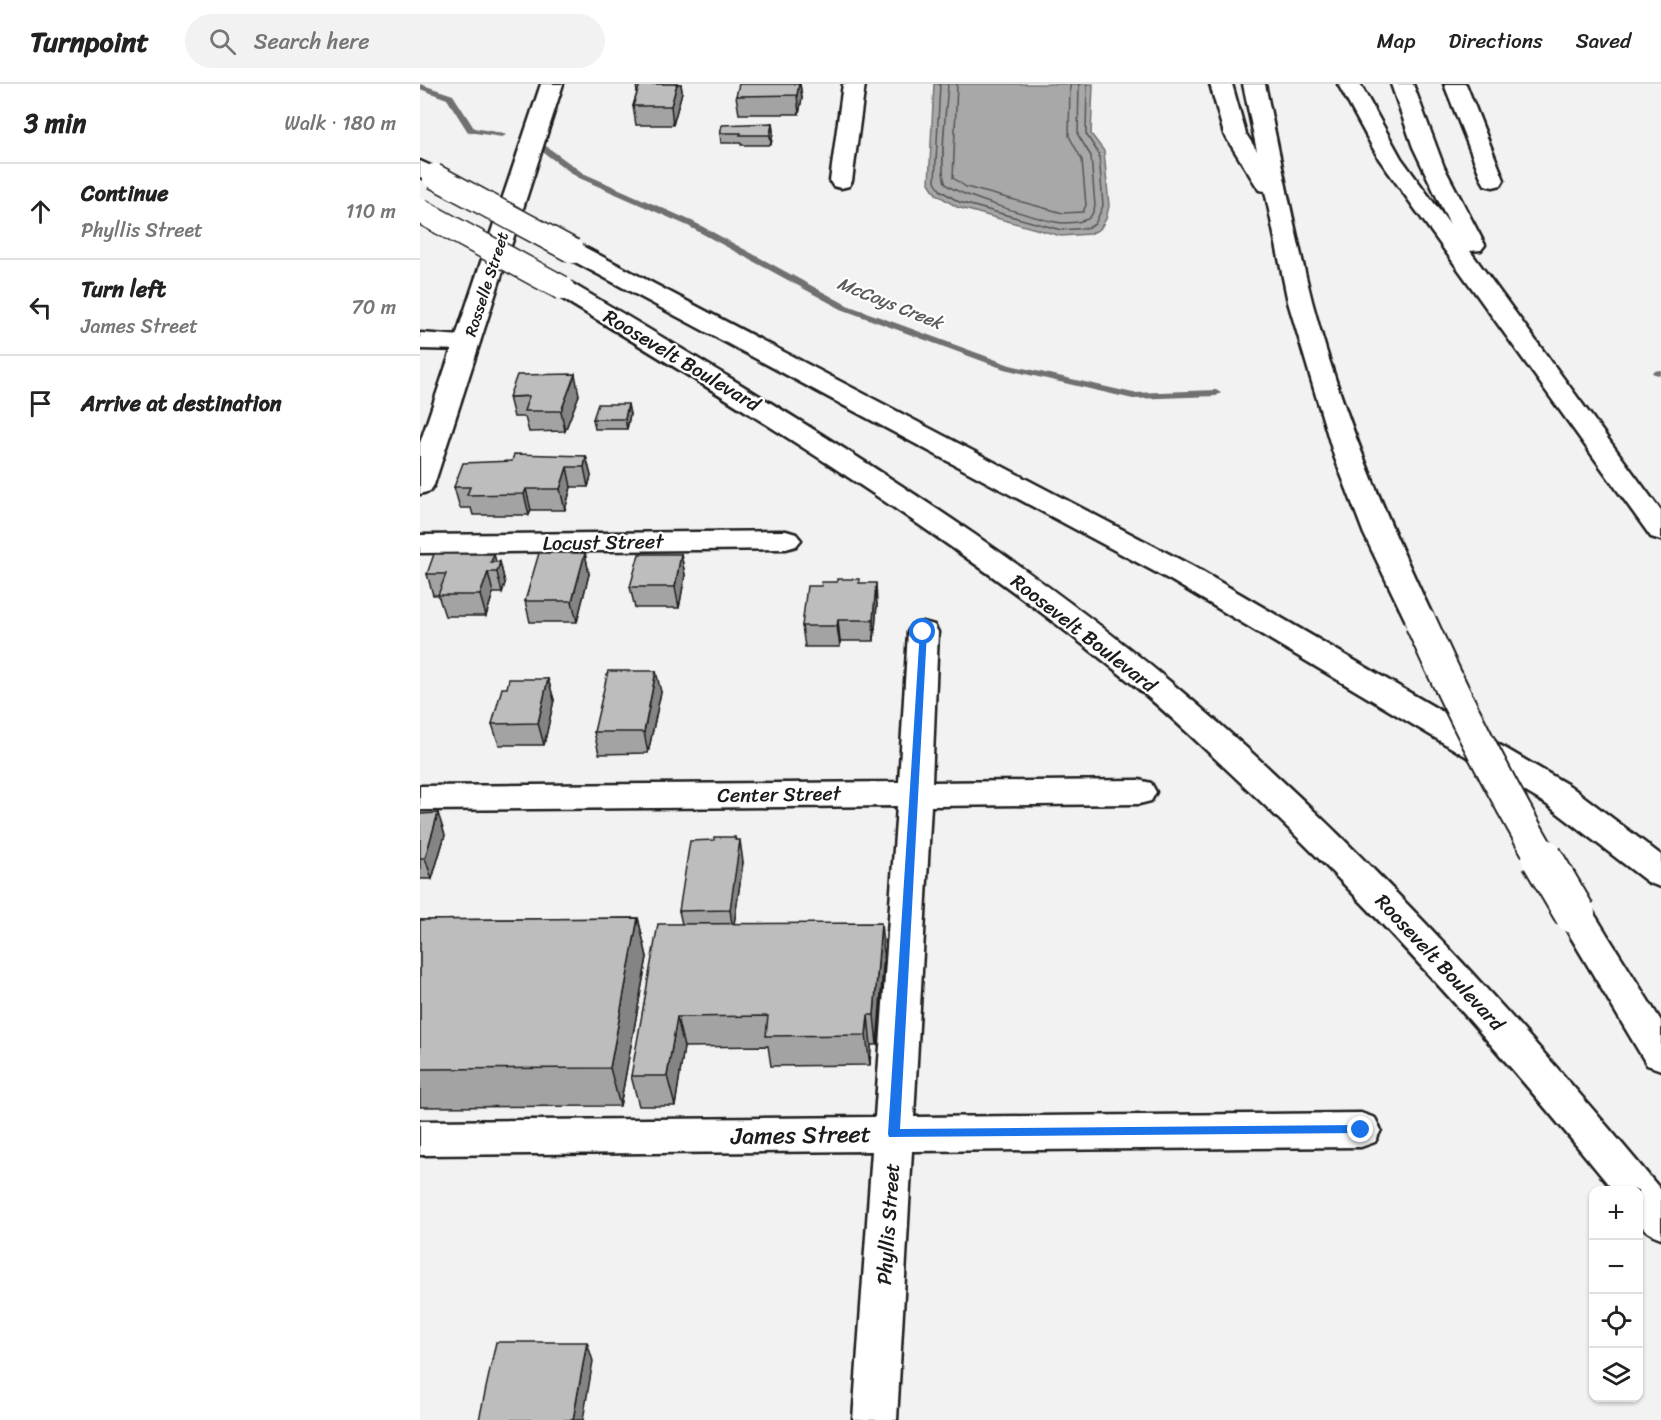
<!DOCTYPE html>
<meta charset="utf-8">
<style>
:root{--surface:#fff;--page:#f2f2f2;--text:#222;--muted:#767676;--line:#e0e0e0}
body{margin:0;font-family:Sriracha,sans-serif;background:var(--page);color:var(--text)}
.controls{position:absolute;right:18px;bottom:18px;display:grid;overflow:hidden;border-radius:12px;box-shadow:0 2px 4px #0004}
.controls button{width:54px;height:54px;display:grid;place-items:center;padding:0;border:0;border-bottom:2px solid var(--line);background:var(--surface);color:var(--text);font:30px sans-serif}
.stop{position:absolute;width:18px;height:18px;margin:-14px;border:4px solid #1a73e8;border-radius:50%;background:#fff}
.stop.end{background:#1a73e8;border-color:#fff;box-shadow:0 2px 6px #0008}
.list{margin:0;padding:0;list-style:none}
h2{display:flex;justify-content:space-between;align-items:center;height:78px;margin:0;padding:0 24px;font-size:26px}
h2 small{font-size:20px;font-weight:400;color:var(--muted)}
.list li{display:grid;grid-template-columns:39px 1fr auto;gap:18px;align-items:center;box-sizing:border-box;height:96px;padding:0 24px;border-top:2px solid var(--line)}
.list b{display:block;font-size:22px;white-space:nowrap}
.list p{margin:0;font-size:20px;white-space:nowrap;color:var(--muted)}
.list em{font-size:20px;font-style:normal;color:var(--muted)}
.icon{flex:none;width:33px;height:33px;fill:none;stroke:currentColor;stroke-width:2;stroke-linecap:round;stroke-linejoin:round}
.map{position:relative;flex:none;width:1241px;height:1336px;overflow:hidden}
header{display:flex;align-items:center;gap:36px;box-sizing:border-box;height:84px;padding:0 30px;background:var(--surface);border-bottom:2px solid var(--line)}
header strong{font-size:28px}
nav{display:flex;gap:33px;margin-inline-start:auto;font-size:21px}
.search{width:420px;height:54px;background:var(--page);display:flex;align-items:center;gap:15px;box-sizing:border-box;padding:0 21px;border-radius:33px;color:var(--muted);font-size:22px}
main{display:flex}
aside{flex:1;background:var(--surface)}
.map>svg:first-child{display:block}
.water{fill:#a8a8a8;stroke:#707070;stroke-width:1.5}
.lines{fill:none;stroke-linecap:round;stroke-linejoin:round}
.shore{stroke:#545454;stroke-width:1.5}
.stream{fill:#707070;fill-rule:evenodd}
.minor-casing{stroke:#1c1c1c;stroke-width:5}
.tertiary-casing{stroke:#1c1c1c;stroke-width:5}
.motorway-casing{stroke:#1c1c1c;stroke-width:5}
.minor{fill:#fff;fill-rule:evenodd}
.tertiary{fill:#fff;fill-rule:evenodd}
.motorway{fill:#fff;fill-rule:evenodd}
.motorway-bridge-far2-casing{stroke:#1c1c1c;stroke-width:27;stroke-linecap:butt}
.motorway-bridge-far1-casing{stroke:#1c1c1c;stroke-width:35;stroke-linecap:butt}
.motorway-bridge-casing{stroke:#1c1c1c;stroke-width:44;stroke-linecap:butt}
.motorway-bridge-far2{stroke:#fff;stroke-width:24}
.motorway-bridge-far1{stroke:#fff;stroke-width:31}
.motorway-bridge{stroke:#fff;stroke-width:40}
.wall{fill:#a3a3a3;stroke:#1c1c1c;stroke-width:1.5}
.shaded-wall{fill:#848484;stroke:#1c1c1c;stroke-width:1.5}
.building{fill:#bdbdbd;stroke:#1c1c1c;stroke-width:1.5}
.route{fill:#1a73e8}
.labels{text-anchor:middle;stroke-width:4.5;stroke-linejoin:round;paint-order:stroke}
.far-street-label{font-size:16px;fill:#1c1c1c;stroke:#fff}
.far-water-label{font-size:18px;font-style:italic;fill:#5b5b5b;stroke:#fff}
.street-label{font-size:20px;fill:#1c1c1c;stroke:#fff}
.near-street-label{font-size:24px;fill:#1c1c1c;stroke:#fff}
</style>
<header>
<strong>Turnpoint</strong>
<div class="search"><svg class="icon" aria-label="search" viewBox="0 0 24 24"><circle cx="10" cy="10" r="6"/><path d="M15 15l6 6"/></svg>Search here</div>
<nav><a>Map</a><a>Directions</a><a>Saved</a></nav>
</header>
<main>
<aside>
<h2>3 min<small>Walk · 180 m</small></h2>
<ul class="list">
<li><svg class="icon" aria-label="ahead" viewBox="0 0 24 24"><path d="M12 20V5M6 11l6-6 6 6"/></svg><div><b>Continue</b><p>Phyllis Street</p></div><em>110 m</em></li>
<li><svg class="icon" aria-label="left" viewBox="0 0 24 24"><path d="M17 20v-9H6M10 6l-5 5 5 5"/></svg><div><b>Turn left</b><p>James Street</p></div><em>70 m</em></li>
<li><svg class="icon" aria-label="arrive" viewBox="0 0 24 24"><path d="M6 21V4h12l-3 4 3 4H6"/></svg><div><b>Arrive at destination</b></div></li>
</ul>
</aside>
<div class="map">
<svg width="1241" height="1336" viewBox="0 0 1241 1336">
<rect width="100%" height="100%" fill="#f2f2f2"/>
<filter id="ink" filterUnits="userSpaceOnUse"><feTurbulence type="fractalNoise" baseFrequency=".0167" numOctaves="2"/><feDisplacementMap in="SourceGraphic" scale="12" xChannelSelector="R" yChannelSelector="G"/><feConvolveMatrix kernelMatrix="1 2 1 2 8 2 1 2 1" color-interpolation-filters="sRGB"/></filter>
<g filter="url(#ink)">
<polygon class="water" points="514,0 673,0 671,50 684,67 689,122 686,135 680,145 670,150 641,152 537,123 516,110 509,99"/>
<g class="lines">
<g class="shore">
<polyline points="520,0 515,97 520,106 539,118 641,146 668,144 675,140 683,122 679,70 666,50 667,0"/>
<path d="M528,0c-1,16 -10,90 -2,100 8,10 101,38 116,39 6,0 18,-1 23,-3 7,-2 8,-8 10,-14l-4,-50 -13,-21 1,-51"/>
<polyline points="537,0 533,94 546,103 643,129 663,128 666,121 662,76 649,52 650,0"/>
</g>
<g class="stream">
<polygon points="0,0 33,11 54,44 82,49 86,51 82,53 48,48 27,15 0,5"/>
<polygon points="120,62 126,62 163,89 274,138 427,221 590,281 713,309 796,306 801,309 796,312 713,315 584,285 421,225 268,142 157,93 120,66"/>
<polygon points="1241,286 1241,292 1232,289 1234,287"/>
</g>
<g class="minor-casing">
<g id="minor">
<polygon points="423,0 445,0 432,97 429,102 421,104 413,102 410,97"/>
<polygon points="1024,0 1046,0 1084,96 1081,101 1073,103 1065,101 1062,96"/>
<polygon points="0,249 56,253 60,258 56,263 47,266 0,265"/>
<polygon points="366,447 376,450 381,456 376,462 366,465 0,469 0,451"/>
<polygon points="503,538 514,541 518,548 512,698 719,696 731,699 736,708 731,717 719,720 511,722 494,1033 941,1029 955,1034 961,1046 955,1058 941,1063 492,1067 477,1336 433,1336 452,1067 0,1071 0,1037 455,1033 477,722 0,726 0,702 479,698 488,548 492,541"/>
</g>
</g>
<g class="tertiary-casing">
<polygon id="tertiary" points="121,0 143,0 14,401 10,407 0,410 0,359"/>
</g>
<g class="motorway-casing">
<g id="motorway">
<path d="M790,0h22l14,50 11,17 -14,-67h22c15,72 29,146 47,217 30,112 74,218 124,322l-4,7 -11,3 -11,-3 -46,-96 -30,-78 -46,-154 -23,-111 -6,-1 -35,-56z"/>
<polygon points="918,0 940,0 981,74 1030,141 993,63 971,0 993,0 1024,83 1065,161 1061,166 1050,167 1241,427 1241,456 1231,453 959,75"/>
<polygon points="0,77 22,87 25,92 22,97 14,99 0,93"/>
<polygon points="153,160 162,162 774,483 1150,702 1241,771 1241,803 1229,799 1126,720 752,497 144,172 141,167 144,162"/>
<path d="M142,197l9,2c204,121 414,245 597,397 182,151 341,328 493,510v48c-28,-10 -23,-21 -23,-48h-25c-112,-138 -230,-272 -359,-395 -41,-38 -81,-78 -124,-113 -180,-147 -378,-269 -577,-389l-3,-5 3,-5z"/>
<polygon points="1155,816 1168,820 1241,937 1241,986 1227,981 1137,830 1142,820"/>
</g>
</g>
<use href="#minor" class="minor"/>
<use href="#tertiary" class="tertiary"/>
<use href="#motorway" class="motorway"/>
<g class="motorway-bridge-far2-casing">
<g id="motorway-bridge-far2">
<polyline points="14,92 153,167"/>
<polyline points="0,127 142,204"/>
</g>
</g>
<g class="motorway-bridge-far1-casing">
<path id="motorway-bridge-far1" d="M1001,539c37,82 77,160 122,237"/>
</g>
<g class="motorway-bridge-casing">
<polyline id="motorway-bridge" points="1122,774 1155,830"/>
</g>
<use href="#motorway-bridge-far2" class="motorway-bridge-far2"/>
<use href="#motorway-bridge-far1" class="motorway-bridge-far1"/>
<use href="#motorway-bridge" class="motorway-bridge"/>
</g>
<g class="wall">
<polygon points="216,0 261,0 262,8 253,41 216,41 213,22 217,9"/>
<polygon points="380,0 382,14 379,30 319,30 316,12"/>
<polygon points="352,39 353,48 351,61 321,61 321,59 301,59 300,49"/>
<polygon points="159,311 145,347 109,348 105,333 94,333 89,313"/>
<polygon points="210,330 207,345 175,345 173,335"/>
<polygon points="166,372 171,392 168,403 151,403 145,426 111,426 109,431 53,431 51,424 40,424 34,403 92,377"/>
<polygon points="165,469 169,490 157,538 110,538 105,517"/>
<polygon points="261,470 265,491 259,524 215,524 210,503"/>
<polygon points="76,478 80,478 85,499 82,509 73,509 66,532 25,532 18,511 13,511 7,490"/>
<polygon points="440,499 457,520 454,557 420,557 420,563 385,563 382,542 402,502"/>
<polygon points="128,595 134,616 124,661 79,661 72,640 87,604"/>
<polygon points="241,608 228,669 179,670 174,648"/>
<polygon points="0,730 25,751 12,795 0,795"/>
<polygon points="316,756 323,778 314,840 464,870 457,961 451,961 450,981 351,982 348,962 264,963 255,1022 219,1022 211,992 262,840 259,827"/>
<polygon points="218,834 227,873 200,1022 0,1023 0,836"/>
</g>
<g class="shaded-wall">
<polygon points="257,0 261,0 262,8 253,41 251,22"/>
<polygon points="379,0 380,0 382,14 379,30 377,11"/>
<polygon points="352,39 353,48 351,61 350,51"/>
<polygon points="155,290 159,311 145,347 141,327"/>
<polygon points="208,320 210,330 207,345 205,335"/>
<polygon points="166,372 171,392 168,403 164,383"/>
<polygon points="147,383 151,403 145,426 140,405"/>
<polygon points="106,405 111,426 109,431 104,410"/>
<polygon points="165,469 169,490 157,538 152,517"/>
<polygon points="74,470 78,485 80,478 85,499 82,509 77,488 71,478"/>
<polygon points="261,470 265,491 259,524 255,503"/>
<polygon points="68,488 73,509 66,532 60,511"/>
<polygon points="456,499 457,520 454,557 453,536"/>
<polygon points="418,536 420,557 420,563 417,542"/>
<polygon points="236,587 241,608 228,669 224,648"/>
<polygon points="128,595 134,616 124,661 118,639"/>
<polygon points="18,729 25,751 12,795 5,774"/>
<polygon points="315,753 318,768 320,756 323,778 313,847 310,826"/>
<polygon points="218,834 227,873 200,1022 190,984"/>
<polygon points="461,839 464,870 457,961 454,931"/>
<polygon points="448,931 451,961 450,981 446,951"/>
<polygon points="257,933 264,963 255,1022 247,992"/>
<polygon points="167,1258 173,1277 163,1336 153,1336"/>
</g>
<g class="building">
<polygon points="220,0 257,0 251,22 213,22"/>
<polygon points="319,0 379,0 377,11 316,12"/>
<polygon points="352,39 350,51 320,51 321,49 300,49 302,41"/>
<polygon points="155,290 141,327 104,327 109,312 89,313 97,291"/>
<polygon points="178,320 208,320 205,335 173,335"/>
<polygon points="94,370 166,372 164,383 147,383 140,405 106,405 104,410 47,411 50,403 34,403 43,379 92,377"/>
<polygon points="119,469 165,469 152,517 105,517"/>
<polygon points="14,470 74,470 71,478 80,478 77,488 68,488 60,511 18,511 26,490 7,490"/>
<polygon points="219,470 261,470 255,503 210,503"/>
<polygon points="417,495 439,495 439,499 456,499 453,536 418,536 417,542 382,542 387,502 402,502 401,498 417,498"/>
<polygon points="188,587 236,587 224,648 174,648"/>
<polygon points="89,595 128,595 118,639 72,640 82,604 87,604"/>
<polygon points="18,729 5,774 0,774 0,730"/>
<polygon points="294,753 315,753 315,756 320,756 310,826 259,827 270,757 294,756"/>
<polygon points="218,834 190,984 0,985 0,836"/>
<polygon points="461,839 454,931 448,931 446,951 346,952 348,932 257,933 247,992 211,992 238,840"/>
<polygon points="76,1258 167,1258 153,1336 59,1336"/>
</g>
</g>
<polygon class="route" points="500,546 507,548 480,1045 941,1041 945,1042 945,1049 469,1053 468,1050"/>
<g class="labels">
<g class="far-street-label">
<text transform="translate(66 200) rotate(-72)" y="6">Rosselle Street</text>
</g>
<g class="far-water-label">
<text transform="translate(470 219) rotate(22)" y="6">McCoys Creek</text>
</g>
<g class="street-label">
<text transform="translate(262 276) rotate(31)" y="7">Roosevelt Boulevard</text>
<text transform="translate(183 458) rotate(-1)" y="7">Locust Street</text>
<text transform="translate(664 549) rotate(38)" y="7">Roosevelt Boulevard</text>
<text transform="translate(359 710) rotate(-1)" y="7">Center Street</text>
<text transform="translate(1020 878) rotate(47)" y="7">Roosevelt Boulevard</text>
<text transform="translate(468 1140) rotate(-86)" y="7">Phyllis Street</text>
</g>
<g class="near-street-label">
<text transform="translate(381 1051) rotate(-1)" y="8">James Street</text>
</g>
</g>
</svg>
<div class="controls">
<button>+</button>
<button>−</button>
<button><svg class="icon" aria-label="locate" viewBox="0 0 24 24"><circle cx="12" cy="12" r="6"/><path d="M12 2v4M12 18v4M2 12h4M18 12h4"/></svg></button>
<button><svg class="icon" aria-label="layers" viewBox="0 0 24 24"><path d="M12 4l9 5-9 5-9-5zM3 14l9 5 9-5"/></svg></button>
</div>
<div class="stop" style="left:503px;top:548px"></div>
<div class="stop end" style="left:941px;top:1046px"></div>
</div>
</main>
